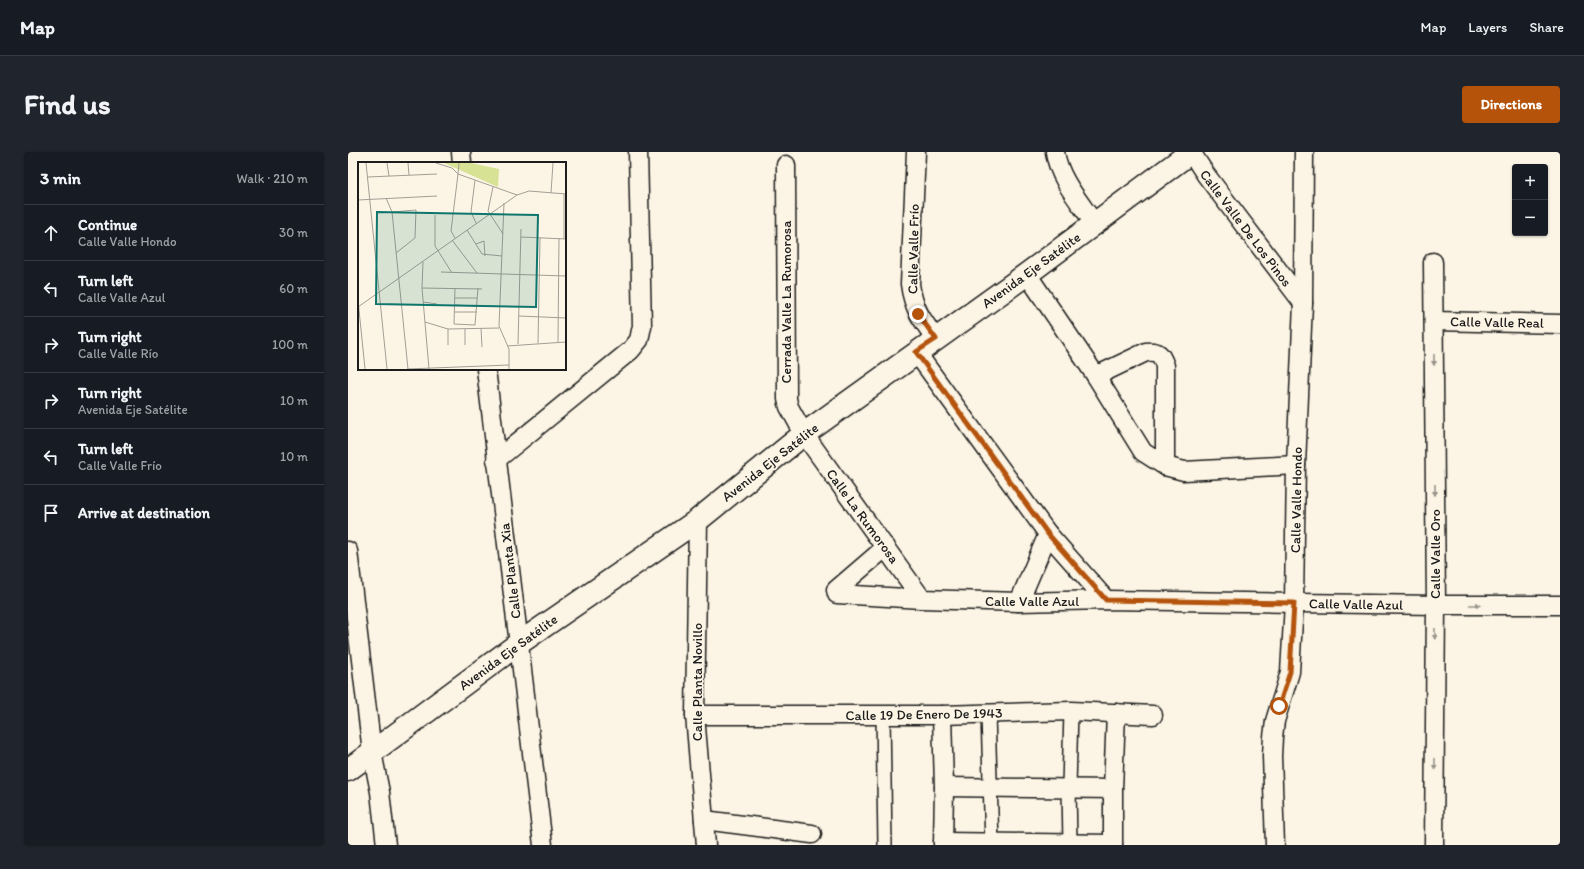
<!DOCTYPE html>
<meta charset="utf-8">
<style>
:root{--surface:#171b24;--page:#20242c;--text:#f1f3f6;--muted:#9ea1a6;--line:#363941;--accent:#b45309}
body{margin:0;font-family:Itim,sans-serif;background:var(--page);color:var(--text)}
.controls{position:absolute;right:12px;top:12px;display:grid;overflow:hidden;border-radius:4px;box-shadow:0 1px 3px #0004}
.controls button{width:36px;height:36px;display:grid;place-items:center;padding:0;border:0;border-bottom:1px solid var(--line);background:var(--surface);color:var(--text);font:20px sans-serif}
.stop{position:absolute;width:12px;height:12px;margin:-9px;border:3px solid #b45309;border-radius:50%;background:#fff}
.stop.end{background:#b45309;border-color:#fff;box-shadow:0 1px 4px #0008}
.list{margin:0;padding:0;list-style:none}
h2{display:flex;justify-content:space-between;align-items:center;height:52px;margin:0;padding:0 16px;font-size:17px}
h2 small{font-size:13px;font-weight:400;color:var(--muted)}
.list li{display:grid;grid-template-columns:26px 1fr auto;gap:12px;align-items:center;box-sizing:border-box;height:56px;padding:0 16px;border-top:1px solid var(--line)}
.list b{display:block;font-size:15px;white-space:nowrap}
.list p{margin:0;font-size:13px;white-space:nowrap;color:var(--muted)}
.list em{font-size:13px;font-style:normal;color:var(--muted)}
.icon{flex:none;width:22px;height:22px;fill:none;stroke:currentColor;stroke-width:2;stroke-linecap:round;stroke-linejoin:round}
.map{position:relative;flex:none;width:1212px;height:693px;overflow:hidden;border-radius:4px}
header{display:flex;align-items:center;gap:24px;box-sizing:border-box;height:56px;padding:0 20px;background:var(--surface);border-bottom:1px solid var(--line)}
header strong{font-size:19px}
nav{display:flex;gap:22px;margin-inline-start:auto;font-size:14px}
.intro{display:flex;align-items:center;justify-content:space-between;box-sizing:border-box;height:96px;padding:0 24px}
h1{margin:0;font-size:28px}
.button{padding:10px 18px;border-radius:4px;background:var(--accent);color:#fff;font-size:14px;font-weight:700}
main{display:flex;gap:24px;padding:0 24px}
aside{flex:1;background:var(--surface);border-radius:4px;box-shadow:0 1px 3px #0004}
.map>svg:first-child{display:block}
.lines{fill:none;stroke-linecap:round;stroke-linejoin:round}
.pedestrian-casing{stroke:#1c1c1c;stroke-width:16}
.minor-casing{stroke:#1c1c1c;stroke-width:21}
.tertiary-casing{stroke:#1c1c1c;stroke-width:25}
.pedestrian{stroke:#fcf5e5;stroke-width:13}
.minor{stroke:#fcf5e5;stroke-width:18}
.tertiary{stroke:#fcf5e5;stroke-width:22}
.oneway{fill:#97938b}
.route{stroke:#b45309;stroke-width:5}
.labels{text-anchor:middle;stroke-width:3.5;stroke-linejoin:round;paint-order:stroke}
.street-label{font-size:14px;fill:#1c1c1c;stroke:#fcf5e5}
.inset-road{fill:none;stroke:#a29e95;stroke-width:1}
.view{fill:#0f766e;fill-opacity:0.15;stroke:#0f766e;stroke-width:2}
.inset-edge{fill:none;stroke:#1c1c1c;stroke-width:2}
</style>
<header>
<strong>Map</strong>
<nav><a>Map</a><a>Layers</a><a>Share</a></nav>
</header>
<div class="intro"><h1>Find us</h1><a class="button">Directions</a></div>
<main>
<aside>
<h2>3 min<small>Walk · 210 m</small></h2>
<ul class="list">
<li><svg class="icon" aria-label="ahead" viewBox="0 0 24 24"><path d="M12 20V5M6 11l6-6 6 6"/></svg><div><b>Continue</b><p>Calle Valle Hondo</p></div><em>30 m</em></li>
<li><svg class="icon" aria-label="left" viewBox="0 0 24 24"><path d="M17 20v-9H6M10 6l-5 5 5 5"/></svg><div><b>Turn left</b><p>Calle Valle Azul</p></div><em>60 m</em></li>
<li><svg class="icon" aria-label="right" viewBox="0 0 24 24"><path d="M7 20v-9h11M14 6l5 5-5 5"/></svg><div><b>Turn right</b><p>Calle Valle Río</p></div><em>100 m</em></li>
<li><svg class="icon" aria-label="right" viewBox="0 0 24 24"><path d="M7 20v-9h11M14 6l5 5-5 5"/></svg><div><b>Turn right</b><p>Avenida Eje Satélite</p></div><em>10 m</em></li>
<li><svg class="icon" aria-label="left" viewBox="0 0 24 24"><path d="M17 20v-9H6M10 6l-5 5 5 5"/></svg><div><b>Turn left</b><p>Calle Valle Frío</p></div><em>10 m</em></li>
<li><svg class="icon" aria-label="arrive" viewBox="0 0 24 24"><path d="M6 21V4h12l-3 4 3 4H6"/></svg><div><b>Arrive at destination</b></div></li>
</ul>
</aside>
<div class="map">
<svg width="1212" height="693" viewBox="0 0 1212 693">
<rect width="100%" height="100%" fill="#fcf5e5"/>
<filter id="ink" filterUnits="userSpaceOnUse"><feTurbulence type="fractalNoise" baseFrequency=".025" numOctaves="2"/><feDisplacementMap in="SourceGraphic" scale="8" xChannelSelector="R" yChannelSelector="G"/><feConvolveMatrix kernelMatrix="1 2 1 2 8 2 1 2 1" color-interpolation-filters="sRGB"/></filter>
<g filter="url(#ink)">
<g class="lines">
<g class="pedestrian-casing">
<g id="pedestrian">
<polyline points="640,562 644,693"/>
<polyline points="535,563 537,693"/>
<polyline points="722,693 721,635 723,559"/>
</g>
</g>
<g class="minor-casing">
<g id="minor">
<polyline points="113,0 114,11"/>
<path d="M568,0l-6,132c3,24 12,36 26,55"/>
<path d="M707,0c4,27 24,49 39,71"/>
<polyline points="843,0 858,23 955,151"/>
<polyline points="438,13 439,247 441,255 456,282 574,447"/>
<polyline points="1085,110 1088,453 1086,693"/>
<polyline points="679,122 748,224 795,300 817,314 836,319 948,313"/>
<polyline points="1086,169 1212,172"/>
<polyline points="568,200 700,382 758,448"/>
<polyline points="138,217 195,693"/>
<path d="M748,224l50,-24c13,-1 15,2 19,14v100"/>
<polyline points="148,308 283,198 291,188 294,174 290,0"/>
<polyline points="350,368 347,563 358,693"/>
<polyline points="538,395 488,438 489,442 574,447 671,450 758,448 1088,453 1212,453"/>
<polyline points="0,399 24,600 32,640 38,693"/>
<polyline points="671,450 700,382"/>
<polyline points="347,563 594,563 723,559 805,563"/>
<polyline points="594,563 596,635 595,693"/>
<polyline points="596,635 765,637"/>
<polyline points="356,668 464,682"/>
<polyline points="595,690 765,692"/>
<polyline points="765,693 765,637 768,561"/>
<polyline points="927,693 924,604 925,585 927,569 942,520 946,451 948,313 955,151 956,0"/>
</g>
</g>
<g class="tertiary-casing">
<polyline id="tertiary" points="0,618 170,492 350,368 456,282 679,122 843,0"/>
</g>
<use href="#pedestrian" class="pedestrian"/>
<use href="#minor" class="minor"/>
<use href="#tertiary" class="tertiary"/>
</g>
<defs><path id="oneway-solid" d="M-6-.8H1V-3.2L6.5 0L1 3.2V.8H-6Z"/></defs>
<g class="oneway">
<use href="#oneway-solid" transform="translate(1086 208) rotate(90)"/>
<use href="#oneway-solid" transform="translate(1087 338) rotate(90)"/>
<use href="#oneway-solid" transform="translate(1127 453)"/>
<use href="#oneway-solid" transform="translate(1087 482) rotate(90)"/>
<use href="#oneway-solid" transform="translate(1087 612) rotate(90)"/>
</g>
</g>
<g class="lines" filter="url(#ink)">
<polyline class="route" points="570,162 588,187 568,200 700,382 758,448 946,451 942,520 931,554"/>
</g>
<g class="labels">
<g class="street-label">
<text transform="translate(898 76) rotate(53)" y="5">Calle Valle De Los Pinos</text>
<text transform="translate(565 97) rotate(-89)" y="5">Calle Valle Frío</text>
<text transform="translate(683 118) rotate(-36)" y="5">Avenida Eje Satélite</text>
<text transform="translate(438 150) rotate(-90)" y="5">Cerrada Valle La Rumorosa</text>
<text transform="translate(1149 170) rotate(1)" y="5">Calle Valle Real</text>
<text transform="translate(422 310) rotate(-38)" y="5">Avenida Eje Satélite</text>
<text transform="translate(948 348) rotate(-89)" y="5">Calle Valle Hondo</text>
<text transform="translate(515 364) rotate(54)" y="5">Calle La Rumorosa</text>
<text transform="translate(1087 402) rotate(-90)" y="5">Calle Valle Oro</text>
<text transform="translate(162 419) rotate(-97)" y="5">Calle Planta Xia</text>
<text x="684" y="454">Calle Valle Azul</text>
<text transform="translate(1008 452) rotate(1)" y="5">Calle Valle Azul</text>
<text transform="translate(160 500) rotate(-36)" y="5">Avenida Eje Satélite</text>
<text transform="translate(349 530) rotate(-90)" y="5">Calle Planta Novillo</text>
<text transform="translate(576 562) rotate(-1)" y="5">Calle 19 De Enero De 1943</text>
</g>
</g>
<g transform="translate(10 10)">
<rect width="208" height="208" fill="#fcf5e5"/>
<path d="M86,1h27l28,6 -1,18z" fill="#d7e295"/>
<path class="inset-road" d="M8,1l21,206M29,1l2,13M50,1l1,12M78,1l16,5 6,6 -7,57 4,7M101,1l-1,11 59,21 12,-4 37,3M10,15l69,-3M117,18l-4,32 5,11M135,25l-5,24 15,23M193,31l2,-30M28,36l6,14 16,157M0,38l79,-4M146,41l-5,123 10,23v20M34,50l24,-2 -1,28 -19,15M77,53v31l17,27M109,68l15,24 20,2M163,75l45,2M206,77v-45M94,78l25,33M118,82l8,-3 1,15M65,100l-1,26 7,81M83,110l125,4M64,126l60,1M97,126l-1,36 21,1 3,-37M97,136h22M0,138l7,69M65,140l14,2M96,143l23,1M0,145l159,-112M96,150h23M161,154l47,2M67,160l23,7 51,-1M123,166l1,19M90,167v16M107,167v16M200,180l1,-104M180,181l2,-105M160,182l3,-115M149,184l59,-4M49,207l102,-4"/>
<path class="view" d="M19,50l161,3 -2,92 -160,-3z"/>
<rect width="208" height="208" class="inset-edge"/>
</g>
</svg>
<div class="controls">
<button>+</button>
<button>−</button>
</div>
<div class="stop" style="left:931px;top:554px"></div>
<div class="stop end" style="left:570px;top:162px"></div>
</div>
</main>
